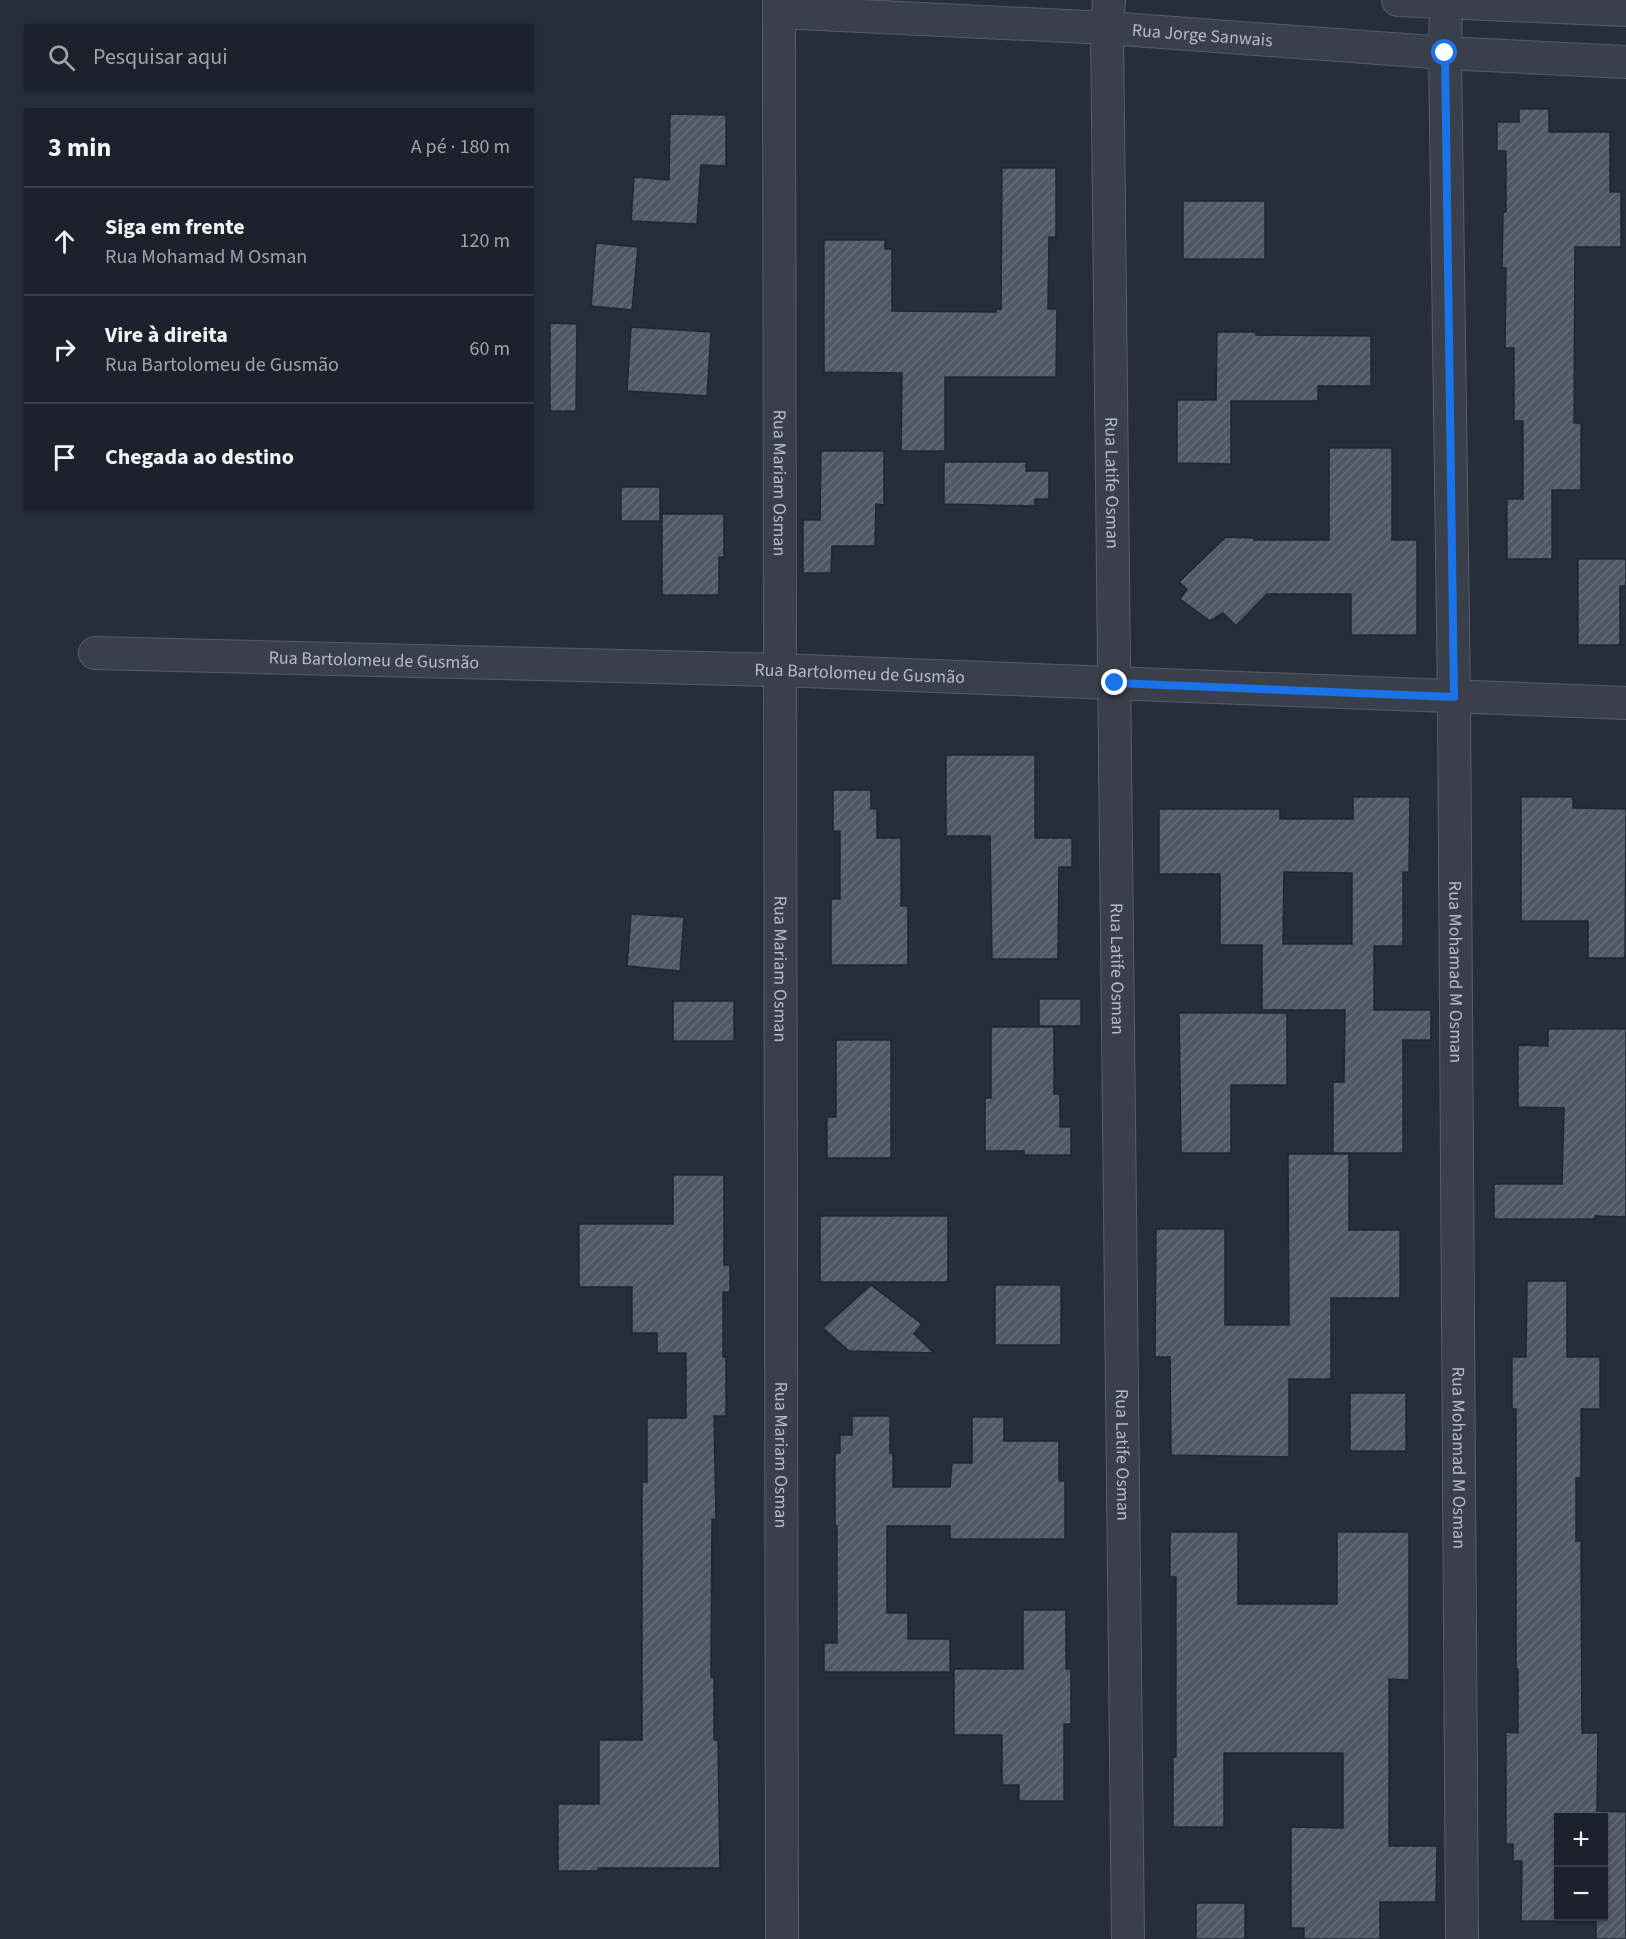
<!DOCTYPE html>
<html lang="pt">
<meta charset="utf-8">
<style>
:root{--surface:#1c222b;--page:#252a33;--text:#f1f3f6;--muted:#a0a4a9;--line:#3a3f47}
body{margin:0;font-family:"Source Sans 3",sans-serif;background:var(--page);color:var(--text)}
.controls{position:absolute;right:18px;bottom:18px;display:grid;overflow:hidden;border-radius:0px;box-shadow:0 2px 4px #0004}
.controls button{width:54px;height:54px;display:grid;place-items:center;padding:0;border:0;border-bottom:2px solid var(--line);background:var(--surface);color:var(--text);font:30px sans-serif}
.stop{position:absolute;width:18px;height:18px;margin:-14px;border:4px solid #1a73e8;border-radius:50%;background:#fff}
.stop.end{background:#1a73e8;border-color:#fff;box-shadow:0 2px 6px #0008}
.list{margin:0;padding:0;list-style:none}
h2{display:flex;justify-content:space-between;align-items:center;height:78px;margin:0;padding:0 24px;font-size:26px}
h2 small{font-size:20px;font-weight:400;color:var(--muted)}
.list li{display:grid;grid-template-columns:39px 1fr auto;gap:18px;align-items:center;box-sizing:border-box;height:108px;padding:0 24px;border-top:2px solid var(--line)}
.list b{display:block;font-size:22px;white-space:nowrap}
.list p{margin:0;font-size:20px;white-space:nowrap;color:var(--muted)}
.list em{font-size:20px;font-style:normal;color:var(--muted)}
.icon{flex:none;width:33px;height:33px;fill:none;stroke:currentColor;stroke-width:2;stroke-linecap:round;stroke-linejoin:round}
.map{position:relative;flex:none;width:1626px;height:1939px;overflow:hidden}
.search{position:absolute;background:var(--surface);box-shadow:0 2px 4px #0004;left:24px;top:24px;width:510px;height:66px;display:flex;align-items:center;gap:15px;box-sizing:border-box;padding:0 21px;border-radius:0px;color:var(--muted);font-size:22px}
.panel{position:absolute;background:var(--surface);box-shadow:0 2px 4px #0004;left:24px;top:108px;width:510px;height:402px;border-radius:0px}
.map>svg:first-child{display:block}
.building{fill:url(#building-hatch);stroke:#212731;stroke-width:1.5;fill-rule:evenodd}
.lines{fill:none;stroke-linecap:round;stroke-linejoin:round}
.minor-casing{stroke:#585e68;stroke-width:34}
.minor{stroke:#39404a;stroke-width:32}
.route{stroke:#1a73e8;stroke-width:8}
.labels{text-anchor:middle;stroke-width:5;stroke-linejoin:round;paint-order:stroke}
.street-label{font-size:18px;fill:#b5bbc5;stroke:#1f252f}
</style>
<div class="map">
<svg width="1626" height="1939" viewBox="0 0 1626 1939">
<defs>
<pattern id="building-hatch" width="6" height="6" patternUnits="userSpaceOnUse" patternTransform="scale(1.5)"><rect width="6" height="6" fill="#4f5865"/><path d="M-1 1l2-2M0 6l6-6M5 7l2-2" fill="none" stroke="#666e7a"/></pattern>
</defs>
<rect width="100%" height="100%" fill="#262e39"/>
<g class="building">
<polygon points="1519,109 1549,109 1549,132 1610,132 1610,192 1621,192 1621,247 1575,247 1574,423 1581,423 1581,490 1552,490 1552,559 1507,559 1507,499 1523,499 1523,421 1514,421 1514,348 1505,348 1506,268 1502,268 1503,212 1506,212 1506,151 1497,151 1497,122 1519,122"/>
<polygon points="670,114 726,115 726,166 701,165 697,224 631,221 634,177 669,180"/>
<polygon points="1002,168 1056,168 1056,237 1049,237 1048,309 1057,309 1056,377 945,377 945,451 901,451 902,373 824,372 824,240 885,240 885,249 892,249 892,311 996,312 996,309 1001,309"/>
<rect x="1183" y="201" width="82" height="58"/>
<polygon points="596,243 638,247 632,310 591,306"/>
<polygon points="550,323 577,324 576,411 550,411"/>
<polygon points="631,327 711,332 707,396 627,391"/>
<polygon points="1217,332 1256,332 1256,335 1371,336 1371,386 1318,386 1318,401 1231,401 1231,464 1177,463 1177,400 1216,400"/>
<polygon points="1329,448 1392,448 1392,540 1417,540 1417,635 1351,635 1351,594 1267,594 1236,626 1223,613 1210,621 1180,599 1187,589 1179,582 1226,537 1254,538 1254,540 1329,540"/>
<polygon points="821,451 884,451 884,505 876,504 875,546 832,546 831,573 803,573 803,520 820,520"/>
<polygon points="944,462 1026,462 1026,471 1049,471 1049,499 1035,499 1035,506 944,504"/>
<rect x="621" y="487" width="39" height="34"/>
<polygon points="662,514 724,514 724,557 719,557 719,595 662,595"/>
<polygon points="1578,559 1626,559 1626,586 1620,586 1620,645 1578,645"/>
<polygon points="946,755 1035,755 1035,838 1072,838 1072,867 1059,867 1058,959 992,959 990,836 946,836"/>
<polygon points="833,790 871,790 871,809 877,809 877,838 901,838 901,906 908,906 908,965 831,965 831,899 840,899 840,831 833,831"/>
<path d="M1353,797h57l-1,75h-6v74h-29v64h57v30h-28v113h-70v-71h11l1,-72h-83v-65h-42v-71h-61v-65h121v10h73zM1284,872l68,1v71h-69z"/>
<polygon points="1521,797 1573,797 1573,808 1626,809 1625,958 1588,958 1588,921 1521,921"/>
<polygon points="631,914 684,917 680,971 627,966"/>
<rect x="1039" y="999" width="42" height="27"/>
<rect x="673" y="1001" width="61" height="40"/>
<polygon points="1179,1013 1287,1013 1287,1085 1231,1085 1231,1153 1181,1153"/>
<polygon points="991,1027 1054,1027 1054,1094 1060,1094 1060,1127 1071,1127 1071,1155 1024,1155 1024,1151 985,1151 985,1098 991,1098"/>
<polygon points="1548,1029 1626,1029 1626,1217 1595,1216 1595,1219 1494,1219 1494,1184 1562,1184 1564,1108 1518,1107 1518,1045 1548,1046"/>
<polygon points="836,1040 891,1040 891,1158 827,1158 827,1117 836,1117"/>
<polygon points="1288,1154 1349,1154 1349,1230 1400,1230 1400,1298 1331,1298 1331,1379 1289,1379 1289,1457 1171,1455 1170,1357 1155,1357 1156,1229 1225,1229 1225,1325 1289,1325"/>
<polygon points="673,1175 724,1175 724,1265 730,1265 730,1292 723,1292 723,1357 726,1357 726,1416 714,1416 716,1519 712,1519 711,1677 714,1677 714,1740 718,1740 720,1868 598,1868 598,1871 558,1871 558,1804 599,1804 599,1740 642,1740 642,1482 647,1482 647,1418 686,1418 686,1353 657,1353 657,1333 632,1333 632,1287 579,1287 579,1224 673,1224"/>
<rect x="820" y="1216" width="128" height="66"/>
<path d="M1527,1281h40v76h33v52h-19v69h-5v63h5l1,192h16l-1,78 29,1v127h-30v-18h-75l1,-60h-9v-17h-7v-112l12,1v-64h-2v-260h-4v-52h14zM1558,1818h46v99h-46z"/>
<polygon points="871,1285 922,1324 914,1334 934,1353 849,1351 823,1328"/>
<rect x="995" y="1285" width="66" height="60"/>
<rect x="1350" y="1393" width="56" height="58"/>
<polygon points="852,1416 890,1416 890,1453 893,1453 893,1487 950,1487 952,1463 972,1463 972,1417 1004,1417 1004,1441 1059,1441 1059,1481 1065,1481 1065,1539 950,1539 950,1526 887,1526 887,1613 908,1613 908,1639 950,1639 950,1672 824,1672 824,1643 837,1643 837,1526 835,1526 835,1453 840,1453 840,1435 852,1435"/>
<polygon points="1170,1532 1238,1532 1238,1604 1337,1604 1337,1532 1409,1532 1409,1680 1389,1679 1389,1846 1437,1846 1436,1902 1380,1902 1380,1939 1304,1939 1304,1928 1291,1928 1291,1827 1343,1828 1343,1753 1224,1753 1224,1827 1173,1827 1173,1757 1176,1757 1176,1577 1170,1577"/>
<polygon points="1023,1610 1066,1610 1066,1669 1071,1669 1071,1724 1064,1724 1064,1801 1019,1801 1019,1785 1002,1785 1002,1735 954,1735 954,1669 1023,1669"/>
<rect x="1196" y="1903" width="49" height="36"/>
</g>
<g class="lines">
<g class="minor-casing">
<g id="minor">
<path id="s1" d="M779,0l3,1939"/>
<path id="s2" d="M1109,0l-2,28 21,1911"/>
<polyline points="1398,0 1626,10"/>
<path id="s3" d="M1446,3l-1,50 9,644 8,1242"/>
<path id="s4" d="M779,12l328,16 338,25 181,9"/>
<path id="s5" d="M95,653l684,17 847,33"/>
</g>
</g>
<use href="#minor" class="minor"/>
</g>
<g class="lines">
<polyline class="route" points="1115,683 1454,697 1445,53"/>
</g>
<g class="labels">
<g class="street-label">
<text dy="6" stroke="none"><textPath href="#s4" startOffset="424">Rua Jorge Sanwais</textPath></text>
<text dy="6" stroke="none"><textPath href="#s2" startOffset="483">Rua Latife Osman</textPath></text>
<text dy="6" stroke="none"><textPath href="#s1" startOffset="483">Rua Mariam Osman</textPath></text>
<text dy="6" stroke="none"><textPath href="#s5" startOffset="279">Rua Bartolomeu de Gusmão</textPath></text>
<text dy="6" stroke="none"><textPath href="#s5" startOffset="765">Rua Bartolomeu de Gusmão</textPath></text>
<text dy="6" stroke="none"><textPath href="#s2" startOffset="969">Rua Latife Osman</textPath></text>
<text dy="6" stroke="none"><textPath href="#s1" startOffset="969">Rua Mariam Osman</textPath></text>
<text dy="6" stroke="none"><textPath href="#s3" startOffset="969">Rua Mohamad M Osman</textPath></text>
<text dy="6" stroke="none"><textPath href="#s1" startOffset="1455">Rua Mariam Osman</textPath></text>
<text dy="6" stroke="none"><textPath href="#s2" startOffset="1455">Rua Latife Osman</textPath></text>
<text dy="6" stroke="none"><textPath href="#s3" startOffset="1455">Rua Mohamad M Osman</textPath></text>
</g>
</g>
</svg>
<div class="controls">
<button>+</button>
<button>−</button>
</div>
<div class="stop" style="left:1445px;top:53px"></div>
<div class="stop end" style="left:1115px;top:683px"></div>
<div class="search"><svg class="icon" aria-label="search" viewBox="0 0 24 24"><circle cx="10" cy="10" r="6"/><path d="M15 15l6 6"/></svg>Pesquisar aqui</div>
<section class="panel">
<h2>3 min<small>A pé · 180 m</small></h2>
<ul class="list">
<li><svg class="icon" aria-label="ahead" viewBox="0 0 24 24"><path d="M12 20V5M6 11l6-6 6 6"/></svg><div><b>Siga em frente</b><p>Rua Mohamad M Osman</p></div><em>120 m</em></li>
<li><svg class="icon" aria-label="right" viewBox="0 0 24 24"><path d="M7 20v-9h11M14 6l5 5-5 5"/></svg><div><b>Vire à direita</b><p>Rua Bartolomeu de Gusmão</p></div><em>60 m</em></li>
<li><svg class="icon" aria-label="arrive" viewBox="0 0 24 24"><path d="M6 21V4h12l-3 4 3 4H6"/></svg><div><b>Chegada ao destino</b></div></li>
</ul>
</section>
</div>
